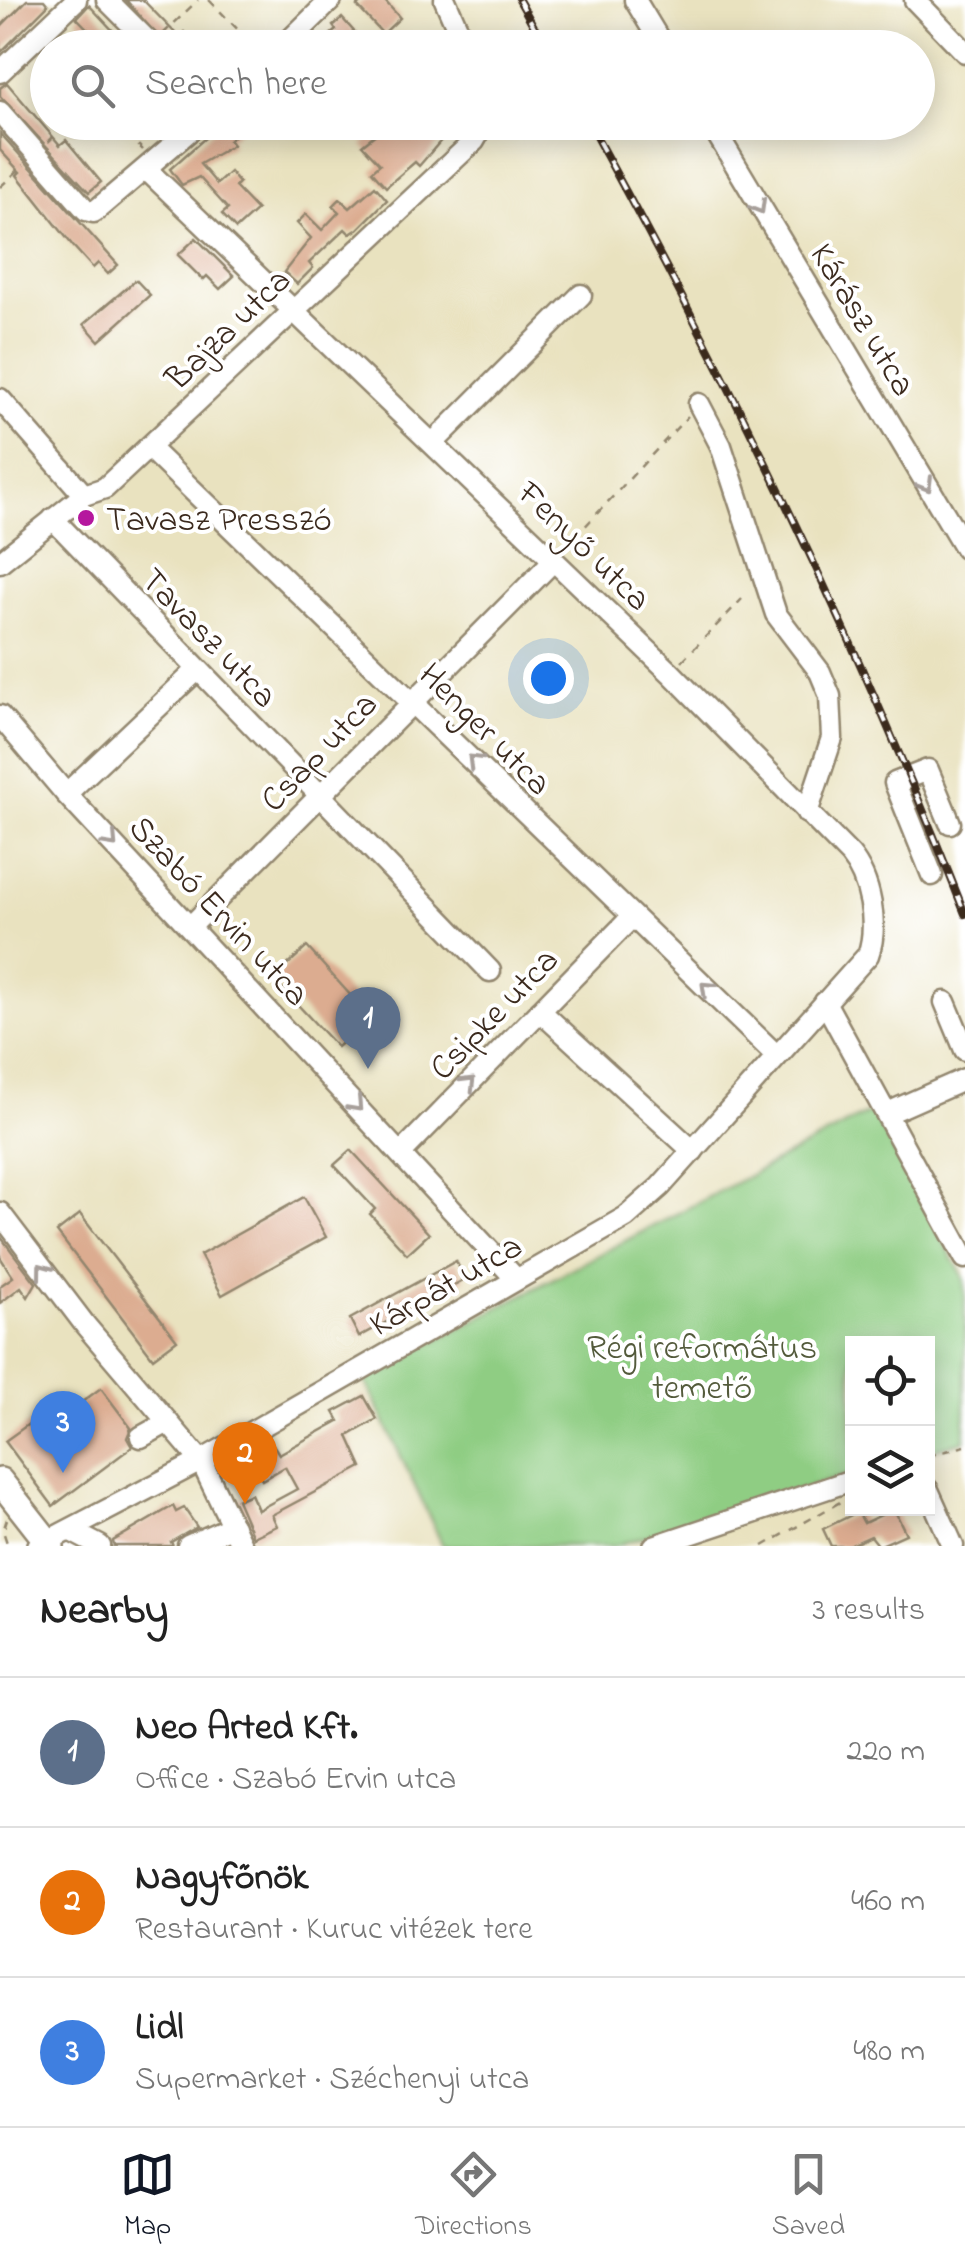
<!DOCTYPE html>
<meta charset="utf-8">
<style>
:root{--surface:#fff;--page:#f6f6f6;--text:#222;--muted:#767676;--line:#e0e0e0;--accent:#111827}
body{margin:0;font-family:"Indie Flower",sans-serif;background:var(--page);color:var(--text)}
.controls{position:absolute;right:30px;bottom:30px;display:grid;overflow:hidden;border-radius:0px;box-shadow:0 5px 25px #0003}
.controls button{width:90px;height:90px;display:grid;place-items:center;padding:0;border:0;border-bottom:2px solid var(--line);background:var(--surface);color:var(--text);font:50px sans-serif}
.you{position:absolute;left:548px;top:678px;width:35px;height:35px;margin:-25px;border:8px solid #fff;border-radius:50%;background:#1a73e8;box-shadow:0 0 0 15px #1a73e833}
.badge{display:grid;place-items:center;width:65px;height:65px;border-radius:50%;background:var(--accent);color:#fff;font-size:32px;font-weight:700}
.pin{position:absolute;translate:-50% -82px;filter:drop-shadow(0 2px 5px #0008)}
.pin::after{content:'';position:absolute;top:52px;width:35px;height:30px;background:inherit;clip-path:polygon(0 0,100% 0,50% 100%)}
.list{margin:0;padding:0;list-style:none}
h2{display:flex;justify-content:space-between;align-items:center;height:130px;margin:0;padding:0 40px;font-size:42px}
h2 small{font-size:32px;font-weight:400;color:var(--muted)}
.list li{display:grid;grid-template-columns:65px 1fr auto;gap:30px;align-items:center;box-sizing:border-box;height:150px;padding:0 40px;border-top:2px solid var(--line)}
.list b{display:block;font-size:38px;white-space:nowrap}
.list p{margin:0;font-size:32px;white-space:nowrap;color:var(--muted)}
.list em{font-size:32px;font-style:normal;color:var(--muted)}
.icon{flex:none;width:55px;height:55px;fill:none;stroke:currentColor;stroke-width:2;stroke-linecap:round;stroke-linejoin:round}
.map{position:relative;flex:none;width:965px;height:1546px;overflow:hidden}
.search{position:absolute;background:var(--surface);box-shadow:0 5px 25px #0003;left:30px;right:30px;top:30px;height:110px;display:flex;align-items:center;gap:25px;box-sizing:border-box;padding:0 35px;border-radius:55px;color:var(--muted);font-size:38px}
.sheet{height:580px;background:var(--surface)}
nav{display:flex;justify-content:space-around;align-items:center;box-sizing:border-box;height:140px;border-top:2px solid var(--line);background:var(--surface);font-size:28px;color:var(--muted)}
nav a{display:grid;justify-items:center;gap:5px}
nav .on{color:var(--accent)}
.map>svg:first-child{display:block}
.green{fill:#8fcd83;stroke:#657c50;stroke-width:2.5}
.building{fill:#dcac90}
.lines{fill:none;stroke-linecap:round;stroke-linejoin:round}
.minor-casing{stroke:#92866e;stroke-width:25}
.major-casing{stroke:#92866e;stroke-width:30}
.path{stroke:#92866e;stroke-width:2.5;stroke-dasharray:8 8;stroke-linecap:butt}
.minor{stroke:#fff;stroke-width:20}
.major{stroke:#fff;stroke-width:25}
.rail-casing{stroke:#3b2a1e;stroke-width:8}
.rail{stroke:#fff;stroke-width:4;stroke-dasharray:11;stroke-linecap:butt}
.oneway{stroke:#a79f9a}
.poi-dot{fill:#b5179e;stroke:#fff;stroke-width:4}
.labels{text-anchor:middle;stroke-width:8;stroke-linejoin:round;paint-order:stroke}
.street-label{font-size:35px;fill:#3b2a1e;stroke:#fff}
.poi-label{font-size:35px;fill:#3b2a1e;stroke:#fff;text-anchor:start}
.park-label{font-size:35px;fill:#545b3c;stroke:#fff}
</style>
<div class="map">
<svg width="965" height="1546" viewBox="0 0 965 1546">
<rect width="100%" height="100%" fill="#fff"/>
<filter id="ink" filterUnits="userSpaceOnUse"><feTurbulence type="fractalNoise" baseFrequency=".01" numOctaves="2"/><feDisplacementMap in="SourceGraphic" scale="20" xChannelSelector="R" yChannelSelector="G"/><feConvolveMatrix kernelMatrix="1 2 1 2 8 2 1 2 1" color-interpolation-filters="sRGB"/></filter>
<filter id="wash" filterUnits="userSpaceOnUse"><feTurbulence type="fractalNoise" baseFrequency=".0048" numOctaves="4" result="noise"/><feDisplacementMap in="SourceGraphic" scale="40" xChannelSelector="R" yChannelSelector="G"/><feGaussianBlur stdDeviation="2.25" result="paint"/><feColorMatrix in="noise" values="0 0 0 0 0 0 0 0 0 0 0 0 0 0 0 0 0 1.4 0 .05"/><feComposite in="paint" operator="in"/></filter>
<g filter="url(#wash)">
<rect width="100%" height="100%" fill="#e9e2bf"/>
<polygon class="green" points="872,1111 965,1280 965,1441 928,1451 928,1344 852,1344 852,1474 614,1546 443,1546 364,1378"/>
<g id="blocks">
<g class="building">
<polygon points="27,0 44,0 48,5 0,53 0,27"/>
<polygon points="126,0 143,0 179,37 184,32 199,48 168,48"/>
<polygon points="364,0 384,0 400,18 383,34 357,6"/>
<polygon points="89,5 129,48 106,48 77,18"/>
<polygon points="342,18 358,36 344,48 315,48 336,30 333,26"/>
<polygon points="7,83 60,145 66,140 101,182 89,192 0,96 0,88"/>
<polygon points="223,122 248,122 229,140 233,145 200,164 217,184 230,172 239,183 235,187 257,210 236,229 222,214 228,209 199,177 182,185 170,169"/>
<polygon points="391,122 408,122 418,134 428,122 457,122 419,166 415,162 386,187 372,171 380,164 362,145"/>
<polygon points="0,133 118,265 108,274 98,263 93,268 73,246 17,175 20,172 0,150"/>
<polygon points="375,186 387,200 358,229 350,234 345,229 309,263 313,268 297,284 284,272 311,238 297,223 306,214 322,230 339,212 333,206 340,199 350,208"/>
<polygon points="196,238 234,276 220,289 207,276 203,280 178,255"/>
<polygon points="136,280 150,295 99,341 84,324"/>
<polygon points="307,947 370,1017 337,1047 273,978"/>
<polygon points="351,1150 429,1234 407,1254 370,1214 375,1209 334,1165"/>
<polygon points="304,1197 326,1237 222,1295 200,1255"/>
<polygon points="80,1214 177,1340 153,1358 57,1232"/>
<polygon points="0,1236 36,1283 28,1297 21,1287 0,1303 0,1286 13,1277 0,1257"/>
<polygon points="456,1261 465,1279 359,1337 350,1319"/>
<polygon points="101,1388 131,1428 127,1438 132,1447 53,1506 5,1441 44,1413 52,1424"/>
<polygon points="364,1396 377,1419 348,1436 362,1467 272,1515 277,1526 253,1537 237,1500 251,1494 258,1510 297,1489 285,1467 262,1480 250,1459 274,1446 279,1454 339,1421 334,1412"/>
<polygon points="173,1506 176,1512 184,1508 197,1527 171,1542 173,1546 114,1546 113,1541"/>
<polygon points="894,1509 906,1534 879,1546 871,1536 849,1546 831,1546 823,1529 858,1512 864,1523"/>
</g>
</g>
</g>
<g filter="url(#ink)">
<use href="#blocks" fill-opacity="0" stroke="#92866e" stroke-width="2.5"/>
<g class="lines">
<g class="minor-casing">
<g id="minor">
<polyline points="107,0 155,48"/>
<polyline points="445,0 466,48"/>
<polyline points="635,0 664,48"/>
<polyline points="915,0 965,52"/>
<polyline points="282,48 331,0"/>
<polyline points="0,72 76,0"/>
<polyline points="0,112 86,210 94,212 200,122"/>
<polyline points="710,122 965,548"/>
<polyline points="0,399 84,495"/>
<polyline points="699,404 721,446 776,614 820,672 830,696 832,738 807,813"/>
<polyline points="433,443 581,295"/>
<polyline points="149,448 777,1056"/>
<polyline points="53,519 490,971"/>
<polyline points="0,562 84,495 105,488 474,141 485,122"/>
<polyline points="0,716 66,794 516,1279"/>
<polyline points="66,794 196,671"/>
<polyline points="932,875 895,783 928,770 950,823"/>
<polyline points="191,926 553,561"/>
<polyline points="825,1002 965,1258"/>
<polyline points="945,1002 965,1050"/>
<polyline points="540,1011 693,1151"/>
<polyline points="888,1113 965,1079"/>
<polyline points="401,1153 631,918"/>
<polyline points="0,1213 86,1326 201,1461 242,1546"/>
<polyline points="141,1437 168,1422"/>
<polyline points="928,1490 953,1546"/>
<polyline points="71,1531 100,1546"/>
<path d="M38,1546l163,-85 425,-244 34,-30 208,-232c11,-30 2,-76 -18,-100l-179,-182 -524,-503"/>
<polyline points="188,1546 233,1526"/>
<polyline points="654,1546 852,1480"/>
</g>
</g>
<g class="major-casing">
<polyline id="major" points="0,1481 51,1546"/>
</g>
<g class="path">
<polyline points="209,0 256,48"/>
<polyline points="163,34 198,0"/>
<polyline points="116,122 143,150"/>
<polyline points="48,142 69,122"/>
<polyline points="0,187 24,165"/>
<polyline points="564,549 688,416"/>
<polyline points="682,661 742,599"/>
<polyline points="928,1456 965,1446"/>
<polyline points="7,1519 3,1531 8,1546"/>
<polyline points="763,1546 840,1502"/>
</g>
<use href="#minor" class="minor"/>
<use href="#major" class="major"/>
<g class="rail-casing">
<g id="rail">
<polyline points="519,0 546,48"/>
<path d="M588,122c142,257 270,519 377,792"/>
</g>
</g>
<use href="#rail" class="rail"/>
</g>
<defs><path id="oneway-chevron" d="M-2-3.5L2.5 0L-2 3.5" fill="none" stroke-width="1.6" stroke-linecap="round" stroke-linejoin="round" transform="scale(2.5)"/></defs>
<g class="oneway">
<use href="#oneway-chevron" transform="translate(759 207) rotate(60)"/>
<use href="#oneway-chevron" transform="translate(926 485) rotate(59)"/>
<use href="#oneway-chevron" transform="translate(474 761) rotate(-135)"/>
<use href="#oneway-chevron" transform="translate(111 841) rotate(47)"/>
<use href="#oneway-chevron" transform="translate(707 988) rotate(-137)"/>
<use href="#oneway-chevron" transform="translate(469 1083) rotate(-45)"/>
<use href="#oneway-chevron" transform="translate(356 1105) rotate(47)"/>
<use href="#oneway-chevron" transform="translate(43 1270) rotate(-127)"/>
</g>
</g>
<circle class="poi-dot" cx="86" cy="518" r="10"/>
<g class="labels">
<g class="street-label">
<text transform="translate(864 319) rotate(59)" y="12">Kárász utca</text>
<text transform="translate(227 328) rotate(-44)" y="12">Bajza utca</text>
<text transform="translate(585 545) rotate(44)" y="12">Fenyő utca</text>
<text transform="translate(210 637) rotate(46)" y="12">Tavasz utca</text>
<text transform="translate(486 728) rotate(45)" y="12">Henger utca</text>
<text transform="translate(318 751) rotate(-46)" y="12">Csap utca</text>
<text transform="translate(220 910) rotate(47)" y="12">Szabó Ervin utca</text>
<text transform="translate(493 1013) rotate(-46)" y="12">Csipke utca</text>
<text transform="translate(445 1284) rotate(-30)" y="12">Kárpát utca</text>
</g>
<g class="poi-label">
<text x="106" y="530">Tavasz Presszó</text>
</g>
<g class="park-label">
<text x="702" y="1358">Régi református<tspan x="702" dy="40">temető</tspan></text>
</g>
</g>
</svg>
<div class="controls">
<button><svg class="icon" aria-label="locate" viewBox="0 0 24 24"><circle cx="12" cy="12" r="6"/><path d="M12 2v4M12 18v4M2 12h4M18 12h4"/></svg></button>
<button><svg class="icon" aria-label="layers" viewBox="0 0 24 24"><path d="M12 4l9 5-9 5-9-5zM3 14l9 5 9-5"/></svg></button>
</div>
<div class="you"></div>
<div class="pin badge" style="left:368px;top:1069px;background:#5c6f8a">1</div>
<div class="pin badge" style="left:245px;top:1504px;background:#e8710a">2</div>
<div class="pin badge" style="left:63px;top:1473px;background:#3f7fe0">3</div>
<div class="search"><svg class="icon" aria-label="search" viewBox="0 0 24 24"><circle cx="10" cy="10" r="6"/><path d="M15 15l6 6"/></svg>Search here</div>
</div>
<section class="sheet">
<h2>Nearby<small>3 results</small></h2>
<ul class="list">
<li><span class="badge" style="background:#5c6f8a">1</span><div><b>Neo Arted Kft.</b><p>Office · Szabó Ervin utca</p></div><em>220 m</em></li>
<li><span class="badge" style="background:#e8710a">2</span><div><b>Nagyfőnök</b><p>Restaurant · Kuruc vitézek tere</p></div><em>460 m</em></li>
<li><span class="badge" style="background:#3f7fe0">3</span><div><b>Lidl</b><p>Supermarket · Széchenyi utca</p></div><em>480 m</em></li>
</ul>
</section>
<nav>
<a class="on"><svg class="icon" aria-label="map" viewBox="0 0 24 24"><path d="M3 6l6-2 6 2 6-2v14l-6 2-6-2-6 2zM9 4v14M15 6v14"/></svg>Map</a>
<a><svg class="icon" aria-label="directions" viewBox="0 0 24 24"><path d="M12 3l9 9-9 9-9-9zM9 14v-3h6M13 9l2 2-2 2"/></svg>Directions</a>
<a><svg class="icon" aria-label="saved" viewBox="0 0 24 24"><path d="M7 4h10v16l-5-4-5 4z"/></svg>Saved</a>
</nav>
